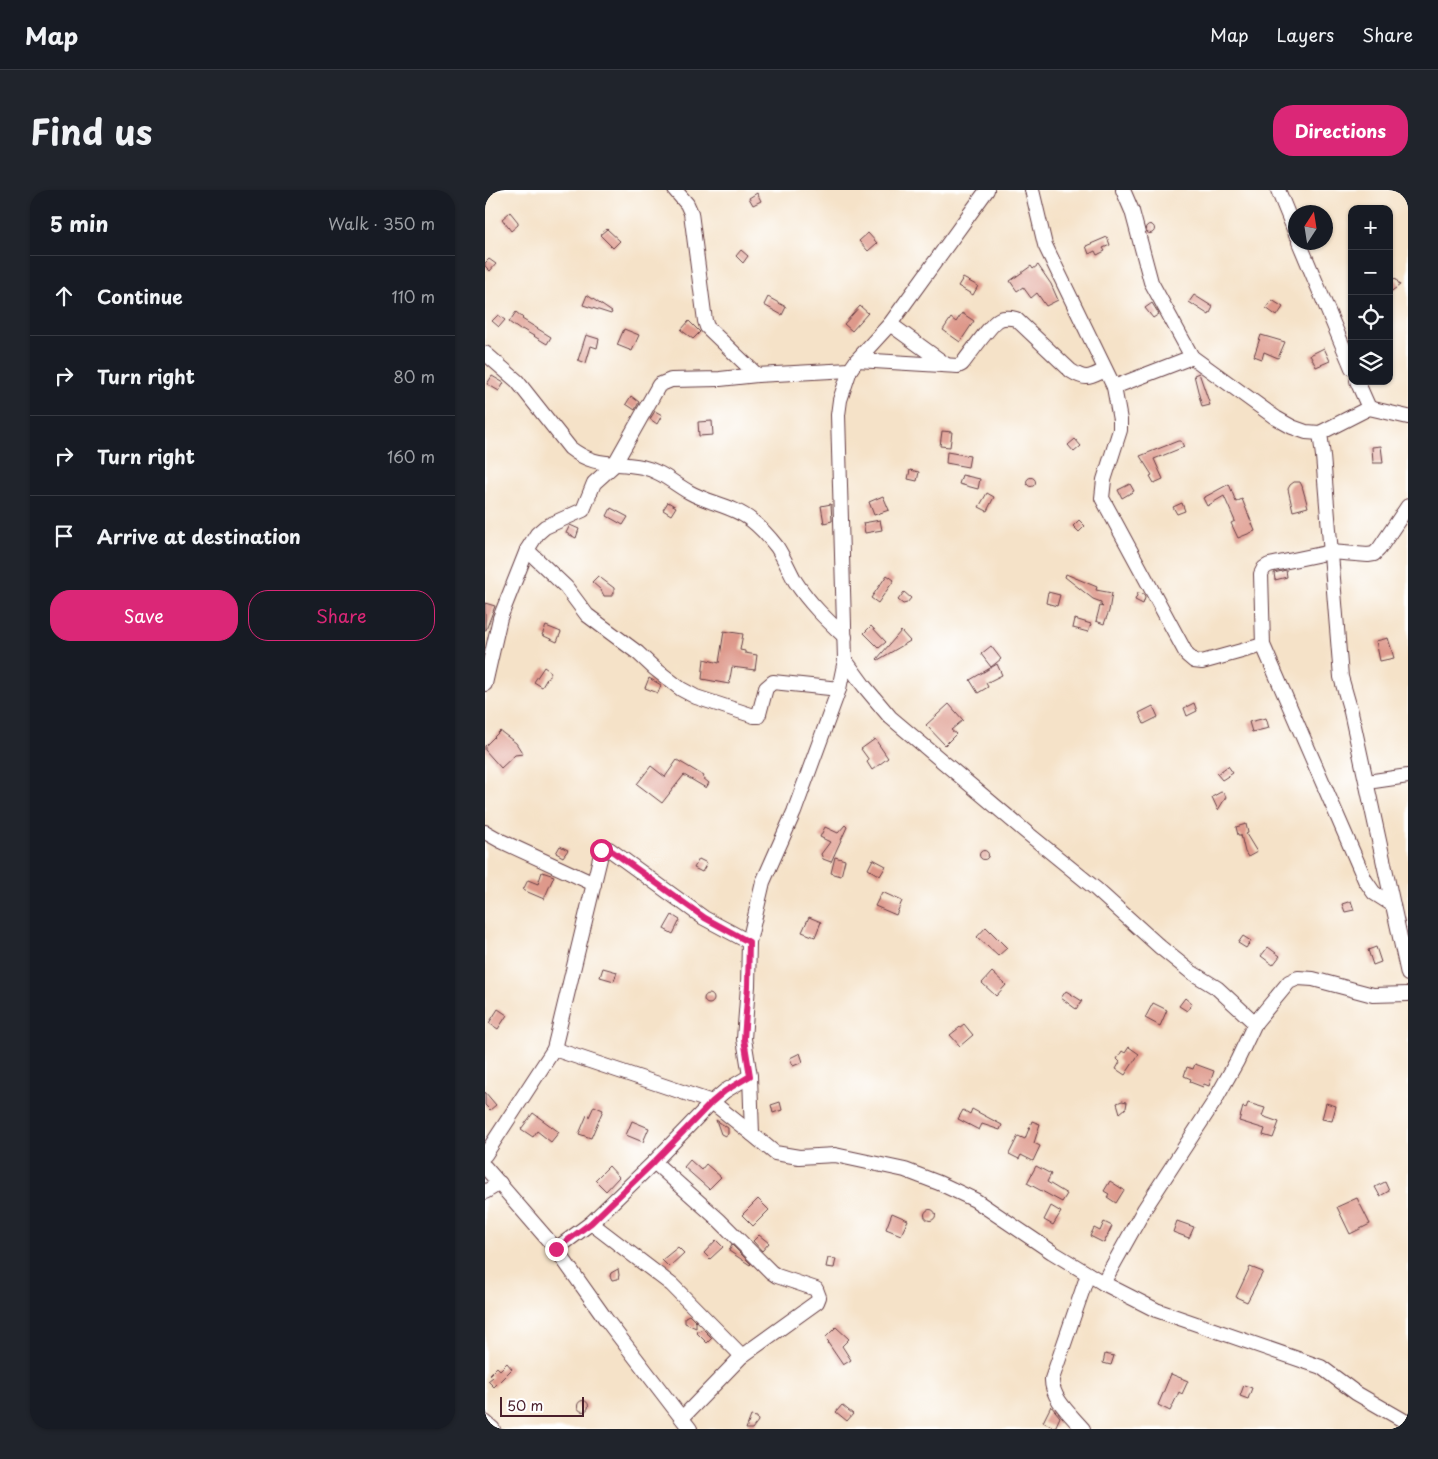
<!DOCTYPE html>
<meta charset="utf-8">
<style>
:root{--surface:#171b24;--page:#20242c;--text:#f1f3f6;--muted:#9ea1a6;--line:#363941;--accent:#db2777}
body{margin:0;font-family:"Playpen Sans",sans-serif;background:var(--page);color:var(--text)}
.controls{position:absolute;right:15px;top:15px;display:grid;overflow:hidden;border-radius:10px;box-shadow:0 1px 4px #0004}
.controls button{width:45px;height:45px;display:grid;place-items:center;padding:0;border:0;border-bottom:1px solid var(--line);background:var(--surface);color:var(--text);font:25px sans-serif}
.compass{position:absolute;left:803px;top:15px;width:45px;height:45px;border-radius:50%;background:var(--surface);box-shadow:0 1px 4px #0004;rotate:12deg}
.scale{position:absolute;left:15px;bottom:12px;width:84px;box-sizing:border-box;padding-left:5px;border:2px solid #4a1f2b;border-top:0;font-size:14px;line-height:18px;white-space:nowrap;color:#4a1f2b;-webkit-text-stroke:4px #fff;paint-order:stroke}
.stop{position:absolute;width:15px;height:15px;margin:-11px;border:4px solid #db2777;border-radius:50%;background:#fff}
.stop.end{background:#db2777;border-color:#fff;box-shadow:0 1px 5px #0008}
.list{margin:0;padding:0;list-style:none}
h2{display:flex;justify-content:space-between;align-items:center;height:65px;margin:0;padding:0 20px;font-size:21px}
h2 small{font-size:16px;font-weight:400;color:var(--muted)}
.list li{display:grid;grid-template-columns:32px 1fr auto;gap:15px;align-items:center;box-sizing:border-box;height:80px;padding:0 20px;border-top:1px solid var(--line)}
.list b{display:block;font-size:19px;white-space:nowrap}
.list em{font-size:16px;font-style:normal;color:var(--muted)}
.actions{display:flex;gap:10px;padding:15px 20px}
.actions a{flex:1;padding:11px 0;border:1px solid var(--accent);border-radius:20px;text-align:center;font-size:18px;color:var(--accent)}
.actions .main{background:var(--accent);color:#fff}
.icon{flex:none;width:28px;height:28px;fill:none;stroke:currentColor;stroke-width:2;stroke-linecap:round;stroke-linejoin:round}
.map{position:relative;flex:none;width:923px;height:1239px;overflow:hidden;border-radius:20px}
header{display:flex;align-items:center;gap:30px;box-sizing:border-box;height:70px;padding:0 25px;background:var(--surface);border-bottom:1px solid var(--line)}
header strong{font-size:24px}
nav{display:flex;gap:28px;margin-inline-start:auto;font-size:18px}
.intro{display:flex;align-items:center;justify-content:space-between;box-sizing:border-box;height:120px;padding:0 30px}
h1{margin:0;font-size:35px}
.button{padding:12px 22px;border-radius:20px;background:var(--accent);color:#fff;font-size:18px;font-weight:700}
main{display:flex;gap:30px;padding:0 30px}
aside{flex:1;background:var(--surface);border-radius:20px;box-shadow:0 1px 4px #0004}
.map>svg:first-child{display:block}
.building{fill:#de998b}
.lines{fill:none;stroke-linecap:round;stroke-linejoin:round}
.minor-casing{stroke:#643c43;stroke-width:16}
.minor{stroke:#fff;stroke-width:14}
.route{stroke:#db2777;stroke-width:6}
</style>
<header>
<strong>Map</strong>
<nav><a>Map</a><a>Layers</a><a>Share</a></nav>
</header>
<div class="intro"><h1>Find us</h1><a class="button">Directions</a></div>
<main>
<aside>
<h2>5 min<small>Walk · 350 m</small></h2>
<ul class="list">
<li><svg class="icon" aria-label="ahead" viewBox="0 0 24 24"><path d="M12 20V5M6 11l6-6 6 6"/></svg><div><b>Continue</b></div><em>110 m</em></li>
<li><svg class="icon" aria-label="right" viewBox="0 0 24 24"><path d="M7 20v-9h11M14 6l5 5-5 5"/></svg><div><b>Turn right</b></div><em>80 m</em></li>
<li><svg class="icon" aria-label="right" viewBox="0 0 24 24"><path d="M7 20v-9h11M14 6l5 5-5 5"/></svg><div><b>Turn right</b></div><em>160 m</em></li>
<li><svg class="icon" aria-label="arrive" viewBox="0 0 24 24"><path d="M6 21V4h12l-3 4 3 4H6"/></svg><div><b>Arrive at destination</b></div></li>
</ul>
<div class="actions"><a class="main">Save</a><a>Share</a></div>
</aside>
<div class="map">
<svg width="923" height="1239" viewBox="0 0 923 1239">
<rect width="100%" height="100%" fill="#fff"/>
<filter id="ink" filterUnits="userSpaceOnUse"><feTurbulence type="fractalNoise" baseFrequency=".02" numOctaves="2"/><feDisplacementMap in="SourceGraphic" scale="10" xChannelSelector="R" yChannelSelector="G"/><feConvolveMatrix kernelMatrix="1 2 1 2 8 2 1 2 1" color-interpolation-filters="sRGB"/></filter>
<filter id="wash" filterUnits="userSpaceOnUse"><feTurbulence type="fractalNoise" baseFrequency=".0096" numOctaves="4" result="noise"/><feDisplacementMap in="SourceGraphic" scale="20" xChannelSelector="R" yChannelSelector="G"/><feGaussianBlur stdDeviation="1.12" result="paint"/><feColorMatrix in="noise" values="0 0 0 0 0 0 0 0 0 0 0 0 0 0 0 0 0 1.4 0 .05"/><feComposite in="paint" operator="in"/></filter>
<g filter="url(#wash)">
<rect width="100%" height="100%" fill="#f5e2c8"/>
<g id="blocks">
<g class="building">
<polygon points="272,3 276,11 268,15 264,8"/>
<polygon points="25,22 33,32 33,35 26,41 17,29"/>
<circle cx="665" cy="39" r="4.5"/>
<polygon points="122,39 135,51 128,58 115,45"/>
<polygon points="383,43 392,53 383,61 374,51"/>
<polygon points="622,47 625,55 618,58 620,61 612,65 610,61 604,64 601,56"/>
<polygon points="256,60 263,66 258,73 251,66"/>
<polygon points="4,69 11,74 5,81 0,76 0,73"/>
<polygon points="553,75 566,94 573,110 561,116 552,103 546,108 538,97 532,101 525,91 546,76 548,79"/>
<polygon points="478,88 493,96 488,105 473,96"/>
<polygon points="910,88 915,95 904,103 904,93"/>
<polygon points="102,105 127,122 126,124 98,115"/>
<polygon points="709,105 728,117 724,125 704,112"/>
<polygon points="283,107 301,117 297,125 279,115"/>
<polygon points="787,110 798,117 792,126 781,118"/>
<polygon points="667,113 674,124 668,128 660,118"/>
<polygon points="375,116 383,123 367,141 359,134"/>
<polygon points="31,122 38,128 37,129 66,147 62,154 37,139 35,140 24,132"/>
<polygon points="477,123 489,131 475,152 458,140 466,128 471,132"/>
<polygon points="13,125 20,130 14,137 7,131"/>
<polygon points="204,131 215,142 208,149 196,140"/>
<polygon points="139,139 154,145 147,161 132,155"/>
<polygon points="101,145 114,149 112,158 106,156 101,173 93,170"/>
<polygon points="776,145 800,152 793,168 779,162 777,169 769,166"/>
<polygon points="839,158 845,171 831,177 825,165"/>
<polygon points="714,183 725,215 717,217 709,185"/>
<polygon points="7,186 19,193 14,201 2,194"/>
<polygon points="146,206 154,212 150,220 141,214"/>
<polygon points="170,221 177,225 172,234 165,229"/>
<polygon points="227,231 228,245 214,246 213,232"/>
<polygon points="457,241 467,242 465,257 455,256"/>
<polygon points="590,249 596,256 589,262 583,255"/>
<polygon points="693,251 696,251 699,257 669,269 678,289 669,293 665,286 667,285 655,266"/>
<polygon points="896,256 898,273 888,273 887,257"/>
<polygon points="462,262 485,266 483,277 461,273"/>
<polygon points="425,280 434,282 432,291 423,289"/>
<polygon points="477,285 495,289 493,299 474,294"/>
<circle cx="546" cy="292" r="4.5"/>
<polygon points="809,292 815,292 817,296 823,317 808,321 803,299 805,295"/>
<polygon points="645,294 649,301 637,308 633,300"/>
<polygon points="744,294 751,312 757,309 770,341 753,348 746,333 750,331 739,306 722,316 718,308"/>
<polygon points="502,303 509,307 502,321 494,317"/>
<polygon points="398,306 404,320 389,325 384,312"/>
<polygon points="183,312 191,317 186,325 178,320"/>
<polygon points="697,313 700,321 692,324 688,317"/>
<polygon points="346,314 347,331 339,333 336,316"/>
<polygon points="126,318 143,327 138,335 122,326"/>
<polygon points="395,330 397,340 380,343 378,333"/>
<polygon points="594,330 600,336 594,342 588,336"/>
<polygon points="85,335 94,339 91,348 81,343"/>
<polygon points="801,380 802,387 790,390 789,383"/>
<polygon points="581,384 612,397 611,400 627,403 624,421 619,434 611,431 615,416 618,417 616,415 616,412 608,409 580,387"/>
<polygon points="402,385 409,390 393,413 386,408"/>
<polygon points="113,386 129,398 129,403 127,406 119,406 116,400 107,392"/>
<polygon points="419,402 426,408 422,413 418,414 413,410"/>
<polygon points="563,402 575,405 572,416 561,413"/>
<polygon points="653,403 659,404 660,408 658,414 650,410"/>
<polygon points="0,413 10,416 1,440 0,440"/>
<polygon points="590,429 606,434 603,442 588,438"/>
<polygon points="61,436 76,442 72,452 57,445"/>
<polygon points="386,436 401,452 394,458 379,443"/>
<polygon points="239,441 258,444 255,460 260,461 260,463 272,465 270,480 247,477 244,494 217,489 219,469 234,473"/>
<polygon points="416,441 425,451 393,470 392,469"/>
<polygon points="903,448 909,468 895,471 891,451"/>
<polygon points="506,456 516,469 506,477 496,464"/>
<polygon points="512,474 517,485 501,493 503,497 493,503 485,490"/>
<polygon points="59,477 66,482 57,497 49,492"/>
<polygon points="164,488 176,495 173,503 160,498"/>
<polygon points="709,513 712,521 702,526 699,518"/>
<polygon points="464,514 478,530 466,540 471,544 460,555 441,535"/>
<polygon points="668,516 673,527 659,534 654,523"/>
<polygon points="781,528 784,538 767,542 764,532"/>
<polygon points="15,541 31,553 38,564 30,565 16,578 0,560 0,556"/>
<polygon points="390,549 403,568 387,580 382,572 384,570 376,559"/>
<polygon points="192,570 219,586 218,588 224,593 221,598 199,585 177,613 152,594 166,576 180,587"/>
<polygon points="743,576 748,583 737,590 732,584"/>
<polygon points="736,602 739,603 741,607 733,620 727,607"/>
<polygon points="761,634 763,643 761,644 772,662 763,667 760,662 756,645 753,645 751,637"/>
<polygon points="360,635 362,637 346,672 338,669 336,664 345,652 335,647 340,637 353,643"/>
<polygon points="75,656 83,660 78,667 71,663"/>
<circle cx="499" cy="665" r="4.5"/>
<polygon points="350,667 360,670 356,686 346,683"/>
<polygon points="214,669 222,673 217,682 209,678"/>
<polygon points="388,669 401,676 395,686 383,679"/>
<polygon points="57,682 69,686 59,709 38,700 43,690 53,694"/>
<polygon points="397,702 417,711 411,725 390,716"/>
<polygon points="866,711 869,720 860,722 857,714"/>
<polygon points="187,725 195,730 188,744 179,739"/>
<polygon points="324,727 336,732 330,747 317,742"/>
<polygon points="501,737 522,758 513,766 492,747"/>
<polygon points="758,746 766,751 761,758 753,753"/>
<polygon points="783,757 795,766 788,775 776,766"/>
<polygon points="891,757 896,772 888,775 883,760"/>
<polygon points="118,778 132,782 129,791 115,787"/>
<polygon points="507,782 521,795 511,806 497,793"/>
<polygon points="581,801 597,811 591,819 576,808"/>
<circle cx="224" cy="809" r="5"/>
<polygon points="700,808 707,814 702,821 694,816"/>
<polygon points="668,813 682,820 675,836 660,828"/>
<polygon points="13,819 22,825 13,839 4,833"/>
<polygon points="479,834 488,845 475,856 465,845"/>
<polygon points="644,857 654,864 640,885 631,879 635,872 632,869 637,861 640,863"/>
<polygon points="315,863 318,872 308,876 305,868"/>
<polygon points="710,874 729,881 724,896 719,894 718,897 705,892 706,889 699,886 702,877 708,879"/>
<polygon points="0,902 11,915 5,920 0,915"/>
<polygon points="637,911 642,912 641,918 635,923 632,913"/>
<polygon points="295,912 297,920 288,923 286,915"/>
<polygon points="763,913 780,918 777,926 794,932 788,948 778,945 780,939 754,931 758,917 761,918"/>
<polygon points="841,913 851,916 847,931 837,929"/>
<polygon points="109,916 118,920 106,948 94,944 102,925 104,927"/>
<polygon points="487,919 517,935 515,940 497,934 494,940 473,929 478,920 485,924"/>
<polygon points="48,923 74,942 66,952 52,941 48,947 36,939"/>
<polygon points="231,930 243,938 243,944 240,946 236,944"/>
<polygon points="147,931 164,938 158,952 141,945"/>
<polygon points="547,931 555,934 549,953 555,956 548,971 536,965 534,969 524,964 533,946 540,949"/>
<polygon points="205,970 216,980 221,974 236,987 224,999 199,977"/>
<polygon points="124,976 134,987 121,1001 110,990"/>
<polygon points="551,976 566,984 562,992 582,1004 577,1012 542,993"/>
<polygon points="625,991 639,1000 631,1013 622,1007 624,1004 619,1001"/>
<polygon points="900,992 904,1001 895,1006 890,997"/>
<polygon points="872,1008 885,1034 865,1044 852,1017"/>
<polygon points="273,1009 284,1020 268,1036 257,1025"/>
<polygon points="566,1016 576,1022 568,1035 559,1030"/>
<circle cx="445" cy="1025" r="5.5"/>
<polygon points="407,1023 423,1030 416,1045 401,1039"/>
<polygon points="692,1031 709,1037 704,1048 688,1042"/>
<polygon points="619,1032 627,1036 619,1053 605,1046 609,1038 615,1041"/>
<polygon points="274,1045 284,1053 277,1061 268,1051"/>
<polygon points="231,1050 238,1057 225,1069 219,1063"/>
<polygon points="247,1055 266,1074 265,1075 244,1061"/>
<polygon points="193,1057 199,1063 184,1077 177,1070"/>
<polygon points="343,1068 351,1069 349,1078 341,1077"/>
<polygon points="765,1077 778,1082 762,1112 751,1107"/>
<polygon points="133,1079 134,1085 133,1089 127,1090 125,1086 126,1083"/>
<polygon points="204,1125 211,1132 211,1138 200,1133 200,1127"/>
<polygon points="351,1137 364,1149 357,1156 366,1170 358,1175 343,1153 344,1152 340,1148"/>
<polygon points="218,1139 227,1148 222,1153 211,1142"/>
<polygon points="620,1164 629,1166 626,1175 618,1173"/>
<polygon points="22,1173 27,1179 9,1197 3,1191 8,1187 5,1184 12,1177 15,1180"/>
<polygon points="686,1184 703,1191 697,1204 694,1202 685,1221 673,1215"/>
<polygon points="759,1195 767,1198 763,1209 755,1206"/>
<circle cx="98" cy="1216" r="5.5"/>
<polygon points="357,1215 368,1224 362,1231 351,1222"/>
<polygon points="566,1216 575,1227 570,1238 558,1232"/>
<polygon points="266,1226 272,1227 273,1231 267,1239 261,1239"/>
</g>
</g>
</g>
<g filter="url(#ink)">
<use href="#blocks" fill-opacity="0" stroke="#643c43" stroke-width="1"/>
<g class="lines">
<g class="minor-casing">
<g id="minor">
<polyline points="190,0 202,14 206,23 220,131 222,137 272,185 365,180"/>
<polyline points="502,0 405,134 372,170 365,180 355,210 353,225 360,470 354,499 309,622 278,692 264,752 263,796 259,849 265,886 267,944 290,963 314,967 350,965 420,980 454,993 490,1010 567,1062 618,1093 671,1120 836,1177 871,1203 923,1233"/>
<polyline points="547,0 560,55 629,197 635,230 635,240 619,290 617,308 702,465 709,471 717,472 778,455"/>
<polyline points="638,0 647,21 666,92 707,167 791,228 807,237 821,242 835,243 884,218 923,227"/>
<polyline points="793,0 811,44"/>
<polyline points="814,52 867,178"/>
<polyline points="405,134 460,174"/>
<path d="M0,163l32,28 53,67c25,20 44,13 72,19 19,4 31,16 47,25 19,11 45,14 62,28 9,7 19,18 26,27 7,11 12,23 18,34 14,22 32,39 50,56"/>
<path d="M372,170l101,6 4,-2c8,-10 29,-41 38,-45 5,-2 12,-1 16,0l55,52c16,10 19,6 34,-1"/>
<polyline points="272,185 235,189 186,190 174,195 129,275 109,293 98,320 60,337 52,344 42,360 81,397 102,425 153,463 169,478 196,499 211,507 269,526 273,526 274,524 281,498 288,492 354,499"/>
<polyline points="872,191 884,218"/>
<polyline points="629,197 707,167"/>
<polyline points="835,243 838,266 856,487 866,522 923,784"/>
<polyline points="360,470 379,496 405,527 541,642 611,699 675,757 706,782 732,798 770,833 752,871 729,912 660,1018 618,1093"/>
<polyline points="0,494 15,428 42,360"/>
<polyline points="882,592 923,586"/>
<polyline points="0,642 16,651 109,694"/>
<polyline points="908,715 889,703 880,690 778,455 776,384 779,378 784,375 846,362 883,365 889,364 894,359 923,316"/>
<polyline points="770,833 804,792 813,788 828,789 888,805 923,804"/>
<polyline points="69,859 227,912 240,901 265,886"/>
<polyline points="0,965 69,859 117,660 119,658 124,659 219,728 264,752"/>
<polyline points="169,972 234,1030 286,1082 292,1086 331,1099 334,1107 332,1112 257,1166 197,1228"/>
<polyline points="0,977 71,1059 120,1128 205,1239"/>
<polyline points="0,1002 15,993"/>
<polyline points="106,1033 187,1095 257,1166"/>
<polyline points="71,1059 106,1033 169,972 227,912 267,944"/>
<polyline points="0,1232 8,1239"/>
<path d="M598,1239c-12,-14 -32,-31 -31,-50l36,-105"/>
</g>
</g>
<use href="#minor" class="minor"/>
</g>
</g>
<g class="lines" filter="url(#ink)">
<polyline class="route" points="71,1059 106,1033 169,972 227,912 240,901 265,886 259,849 263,796 264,752 220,728 124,659 120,658 116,660"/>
</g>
</svg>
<div class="controls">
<button>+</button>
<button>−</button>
<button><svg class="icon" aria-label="locate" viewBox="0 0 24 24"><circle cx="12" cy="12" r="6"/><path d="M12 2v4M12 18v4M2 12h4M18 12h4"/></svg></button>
<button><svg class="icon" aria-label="layers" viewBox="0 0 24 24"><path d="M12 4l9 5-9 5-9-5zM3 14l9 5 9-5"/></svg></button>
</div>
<svg class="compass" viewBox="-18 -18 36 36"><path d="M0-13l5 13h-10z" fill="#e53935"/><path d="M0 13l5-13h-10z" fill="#9ea1a6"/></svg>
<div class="scale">50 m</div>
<div class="stop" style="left:116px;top:660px"></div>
<div class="stop end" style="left:71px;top:1059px"></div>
</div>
</main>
